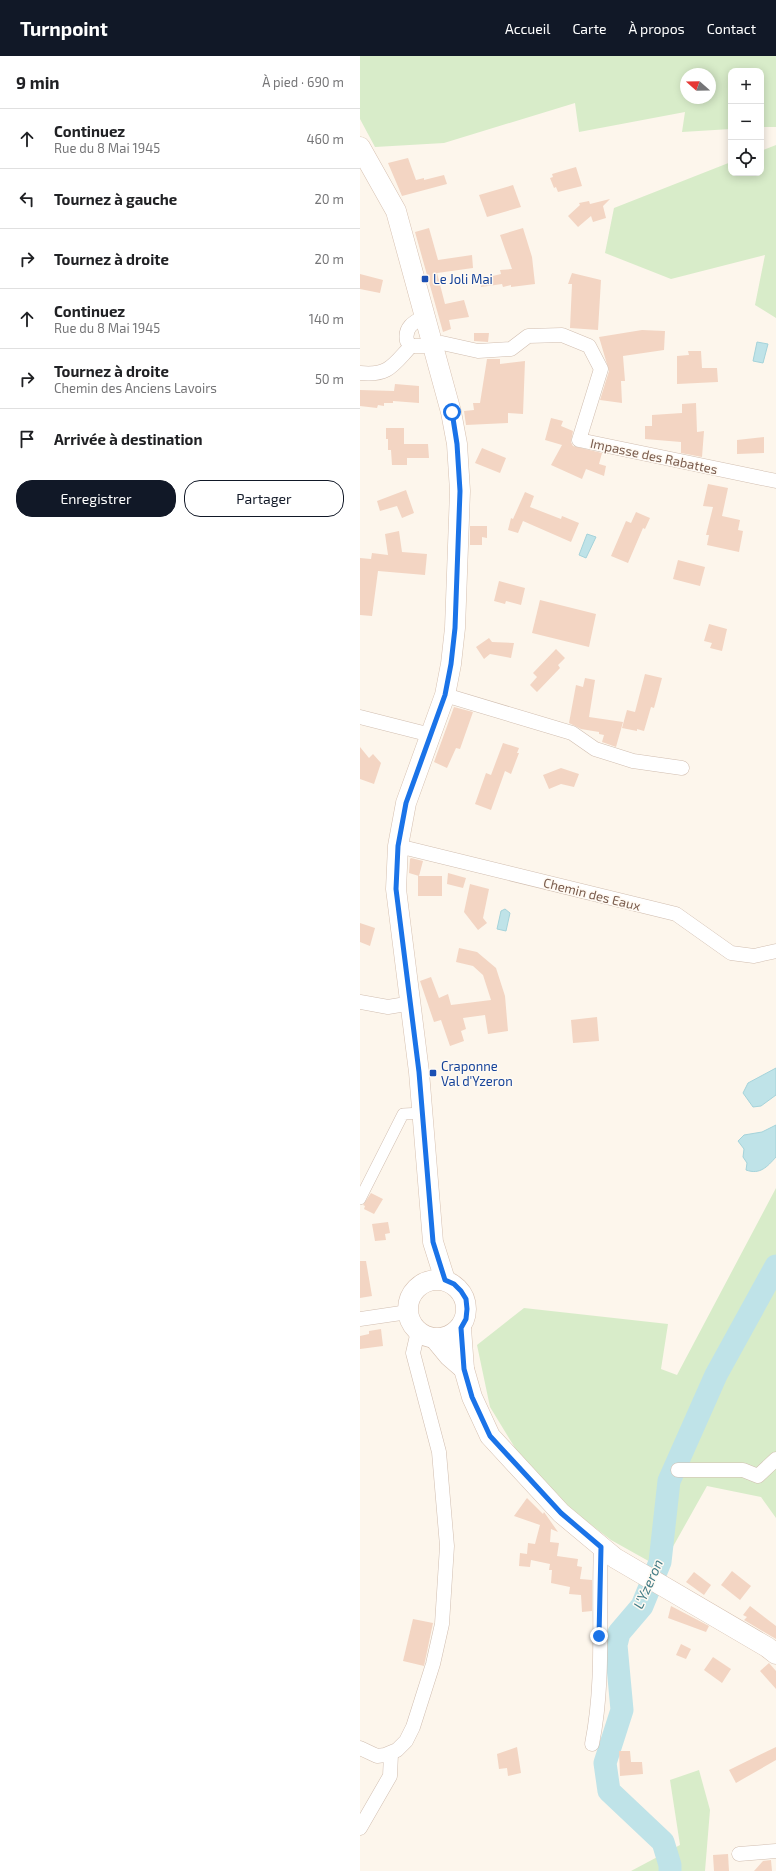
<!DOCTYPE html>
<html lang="fr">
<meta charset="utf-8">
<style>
:root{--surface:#fff;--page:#f6f6f6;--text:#202124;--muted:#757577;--line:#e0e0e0;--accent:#111827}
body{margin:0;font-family:"Exo 2",sans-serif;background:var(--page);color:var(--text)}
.controls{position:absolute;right:12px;top:12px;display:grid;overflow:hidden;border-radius:8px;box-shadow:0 2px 10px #0003}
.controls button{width:36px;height:36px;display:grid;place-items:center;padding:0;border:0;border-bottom:1px solid var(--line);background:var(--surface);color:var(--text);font:20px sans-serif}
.compass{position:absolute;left:320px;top:12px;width:36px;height:36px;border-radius:50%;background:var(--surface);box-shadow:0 2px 10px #0003;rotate:290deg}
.stop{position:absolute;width:12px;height:12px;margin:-9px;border:3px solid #1a73e8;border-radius:50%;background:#fff}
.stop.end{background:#1a73e8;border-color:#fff;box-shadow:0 1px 4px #0008}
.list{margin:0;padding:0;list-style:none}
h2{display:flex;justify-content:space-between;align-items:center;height:52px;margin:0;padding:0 16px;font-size:17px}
h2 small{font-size:13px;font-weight:400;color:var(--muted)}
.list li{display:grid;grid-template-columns:26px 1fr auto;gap:12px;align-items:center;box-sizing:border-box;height:60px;padding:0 16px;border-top:1px solid var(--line)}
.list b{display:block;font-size:15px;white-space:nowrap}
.list p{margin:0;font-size:13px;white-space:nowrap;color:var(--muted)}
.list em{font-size:13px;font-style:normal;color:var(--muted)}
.actions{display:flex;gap:8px;padding:12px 16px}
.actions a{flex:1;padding:9px 0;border:1px solid var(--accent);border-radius:16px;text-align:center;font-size:14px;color:var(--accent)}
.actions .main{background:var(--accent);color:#fff}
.icon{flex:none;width:22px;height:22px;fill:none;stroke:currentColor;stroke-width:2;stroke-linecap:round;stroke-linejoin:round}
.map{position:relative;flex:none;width:416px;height:1815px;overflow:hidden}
header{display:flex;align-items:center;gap:24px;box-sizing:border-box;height:56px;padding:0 20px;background:var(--accent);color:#fff}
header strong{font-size:19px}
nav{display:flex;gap:22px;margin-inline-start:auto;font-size:14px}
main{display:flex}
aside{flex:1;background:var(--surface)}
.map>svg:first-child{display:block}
.green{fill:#d8ecc9;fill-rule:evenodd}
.water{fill:#bfe3e8;stroke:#a5d3da}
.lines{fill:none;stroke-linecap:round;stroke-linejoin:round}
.river{stroke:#bfe3e8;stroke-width:23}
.building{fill:#f3d5c3}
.pedestrian-casing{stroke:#d1beb0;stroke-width:12}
.minor-casing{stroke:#d1beb0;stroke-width:15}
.secondary-casing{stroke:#d6c0b0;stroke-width:21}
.pedestrian{stroke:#fff;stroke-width:11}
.minor{stroke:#fff;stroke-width:14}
.secondary{stroke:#fff;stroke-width:20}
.route{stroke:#1a73e8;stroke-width:5}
.transit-dot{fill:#1a4fb4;stroke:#fffaf3;stroke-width:1.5}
.labels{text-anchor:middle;stroke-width:3;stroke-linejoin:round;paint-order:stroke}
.transit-label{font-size:13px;fill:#164399;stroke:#fffaf3;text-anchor:start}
.street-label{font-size:13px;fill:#7a5c4d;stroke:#fffaf3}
.water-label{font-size:14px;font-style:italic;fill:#437c86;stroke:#fffaf3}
</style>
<header>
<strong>Turnpoint</strong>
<nav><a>Accueil</a><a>Carte</a><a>À propos</a><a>Contact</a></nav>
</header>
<main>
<aside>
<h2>9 min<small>À pied · 690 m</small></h2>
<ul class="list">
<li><svg class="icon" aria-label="ahead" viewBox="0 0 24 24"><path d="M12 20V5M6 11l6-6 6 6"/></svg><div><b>Continuez</b><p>Rue du 8 Mai 1945</p></div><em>460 m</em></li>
<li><svg class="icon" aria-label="left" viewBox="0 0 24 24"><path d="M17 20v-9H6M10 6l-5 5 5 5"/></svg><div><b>Tournez à gauche</b></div><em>20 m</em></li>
<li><svg class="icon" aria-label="right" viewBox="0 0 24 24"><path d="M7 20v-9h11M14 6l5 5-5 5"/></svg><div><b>Tournez à droite</b></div><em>20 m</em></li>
<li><svg class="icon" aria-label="ahead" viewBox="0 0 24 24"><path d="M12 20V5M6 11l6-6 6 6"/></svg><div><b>Continuez</b><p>Rue du 8 Mai 1945</p></div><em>140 m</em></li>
<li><svg class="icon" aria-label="right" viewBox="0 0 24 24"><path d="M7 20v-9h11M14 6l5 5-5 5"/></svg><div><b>Tournez à droite</b><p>Chemin des Anciens Lavoirs</p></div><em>50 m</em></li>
<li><svg class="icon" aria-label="arrive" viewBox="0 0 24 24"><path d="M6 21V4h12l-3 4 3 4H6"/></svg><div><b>Arrivée à destination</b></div></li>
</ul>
<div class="actions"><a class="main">Enregistrer</a><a>Partager</a></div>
</aside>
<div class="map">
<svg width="416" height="1815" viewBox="0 0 416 1815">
<rect width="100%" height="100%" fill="#fdf6ec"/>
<g class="green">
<path d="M0,0h416v71h-15v-56h-30v58l-49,3 3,-20 -106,20 -4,-29 -131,40 -69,4 -15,-28zM326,18h24v24h-24z"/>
<polygon points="416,89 416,262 395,249 405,199 311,223 245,197 254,152 371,106 371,117 401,117 401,95"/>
<polygon points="416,1132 416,1462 401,1441 347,1430 301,1512 251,1484 212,1454 160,1400 130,1351 117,1289 164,1252 308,1268 301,1313 317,1319"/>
<polygon points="339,1714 350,1754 345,1815 271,1815 320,1789 310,1724"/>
</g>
<g class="water">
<polygon points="397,286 408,288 403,307 393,305"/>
<polygon points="227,478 236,481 226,502 219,499"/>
<polygon points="145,853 150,857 146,875 137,873 141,855"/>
<polygon points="416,1012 416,1039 401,1050 393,1051 383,1037 388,1027"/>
<path d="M416,1069v32c-9,10 -16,18 -30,13l1,-7 -4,-6 1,-8 -6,-8 6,-6 18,-3z"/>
</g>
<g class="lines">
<polyline class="river" points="310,1815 310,1809 303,1786 249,1735 245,1707 262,1654 256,1589 259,1577 282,1550 300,1506 309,1425 356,1319 416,1210"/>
</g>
<g class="building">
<polygon points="48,102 56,124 64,122 64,124 84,119 87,128 42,140 28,107"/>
<polygon points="216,111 222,130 198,136 196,131 194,132 190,122 193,121 192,118"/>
<polygon points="153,129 161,151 127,161 119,139"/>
<polygon points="250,143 243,150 246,162 233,166 231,160 218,171 208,160 220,149 219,147 229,145 230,148"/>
<polygon points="69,172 78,204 112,199 113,212 77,217 85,248 104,244 109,261 89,264 91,273 83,276 55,176"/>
<polygon points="163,172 172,201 175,228 151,231 151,229 143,231 142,228 121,231 120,223 141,218 140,214 152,213 140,179"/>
<polygon points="212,217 241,224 238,274 210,272 212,228 208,228"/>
<polygon points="0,218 23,224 20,237 0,233"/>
<polygon points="282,274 305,275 304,294 263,300 265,325 261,325 262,347 240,344 249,315 239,281"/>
<polygon points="114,277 129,277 128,286 114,285"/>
<polygon points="328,295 341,295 342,312 357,312 358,326 317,328 317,300 329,299"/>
<polygon points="127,303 140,303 140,308 165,305 163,358 148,357 148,367 106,369 104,355 114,354 113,347 120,347"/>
<polygon points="35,328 59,330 59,347 33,345 33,347 24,347 24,350 18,349 17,352 0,350 0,334 34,335"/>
<polygon points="336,347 337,376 344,375 342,401 321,397 321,386 285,383 285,370 292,370 292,359 322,357 322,348"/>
<polygon points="191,362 203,365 201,370 213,375 211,386 213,390 242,397 239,408 246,410 244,420 226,413 222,423 191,409 202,389 185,384"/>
<polygon points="26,372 44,372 44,388 68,388 69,402 47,402 47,409 32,409 31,394 28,394 28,383 26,383"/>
<polygon points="404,381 404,397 377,398 377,384"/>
<polygon points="122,392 146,402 140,417 115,407"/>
<polygon points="348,428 368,432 362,460 380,464 378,474 383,475 379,496 347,489 349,479 346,479 353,451 343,450"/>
<polygon points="46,434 54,457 42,462 37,450 20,455 17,445"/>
<polygon points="165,436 174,440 170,451 201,463 202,460 219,467 211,486 163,465 158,477 148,474 151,462 153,463"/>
<polygon points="276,456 290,462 285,473 283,472 268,507 251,500 266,465 271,467"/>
<polygon points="110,470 127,470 127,482 122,481 122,489 110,489"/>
<polygon points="39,475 42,496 67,498 65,519 18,515 12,560 0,559 0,502 11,503 12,497 28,499 25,478"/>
<polygon points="318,504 345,511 340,530 313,523"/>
<polygon points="139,525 165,532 161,549 146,545 145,548 134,545"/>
<polygon points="180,544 236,558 229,591 172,577"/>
<polygon points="349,568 367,573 362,595 350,592 352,587 344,585"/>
<polygon points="129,582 132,586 154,587 151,602 130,598 124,603 116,591"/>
<polygon points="196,593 205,602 198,609 200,612 177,636 170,629 177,621 173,617"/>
<polygon points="285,618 302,622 294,652 291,651 284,675 277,673 277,675 262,672 267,654 275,656"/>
<polygon points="225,622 235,624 229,661 263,666 256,691 242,686 244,679 239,678 239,676 221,673 209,667 216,629 223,631"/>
<polygon points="94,651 113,656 100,693 96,692 87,712 74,706"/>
<polygon points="143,687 159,692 157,697 159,697 151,718 145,715 131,754 115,748 126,717 131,719"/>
<polygon points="0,691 9,702 13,698 21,707 14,728 0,723"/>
<polygon points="201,712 219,718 214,731 201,728 189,733 183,719"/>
<polygon points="51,802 63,805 59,820 49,817 50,803"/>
<polygon points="88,817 106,822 103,832 87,828"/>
<rect x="58" y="820" width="24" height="20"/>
<polygon points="110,828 129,833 123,862 127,867 118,874 104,856"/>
<polygon points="0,867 15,872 10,890 0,886"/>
<polygon points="99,892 117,896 136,912 145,940 148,975 128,978 125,959 103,962 106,973 101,975 104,985 90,990 81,964 74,966 60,925 71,921 79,942 88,938 91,949 131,944 123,919 113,910 96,906"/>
<polygon points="237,961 239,985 213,987 211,964"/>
<polygon points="11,1137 23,1143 14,1158 4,1153 5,1150 3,1149"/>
<polygon points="28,1166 30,1177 25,1178 26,1184 15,1185 12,1168"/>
<polygon points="0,1205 6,1205 12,1240 0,1242"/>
<polygon points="21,1273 23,1290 0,1293 0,1280 9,1278 9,1275"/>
<polygon points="167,1442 183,1458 184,1456 198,1476 191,1473 190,1486 199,1487 197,1500 218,1503 217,1510 222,1511 220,1523 232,1524 232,1555 222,1556 221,1539 209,1538 210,1531 191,1527 192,1514 189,1514 190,1508 171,1504 170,1511 159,1510 160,1497 167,1498 168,1487 175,1488 180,1469 154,1460"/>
<polygon points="372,1515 391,1530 380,1544 361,1529"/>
<polygon points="334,1516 351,1529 344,1539 326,1526"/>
<polygon points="311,1550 349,1570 346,1576 308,1562"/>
<polygon points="390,1550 416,1570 416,1583 384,1564 387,1561 383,1559"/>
<polygon points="53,1563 73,1567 64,1610 43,1605"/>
<polygon points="321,1588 331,1593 326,1603 316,1599"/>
<polygon points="353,1601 371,1613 362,1627 344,1614"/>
<polygon points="409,1607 416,1615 416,1633 400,1615"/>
<polygon points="157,1691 161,1717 148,1720 147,1712 139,1713 137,1698"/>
<polygon points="416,1691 416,1704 376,1727 369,1714"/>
<polygon points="259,1695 270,1695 271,1706 282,1706 283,1718 260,1720"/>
<polygon points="368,1798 369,1815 354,1815 353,1799"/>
<polygon points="411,1804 412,1815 394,1815 403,1805"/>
</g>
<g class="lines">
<g class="pedestrian-casing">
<polyline id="pedestrian" points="0,1143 43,1058 63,1057"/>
</g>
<g class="minor-casing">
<g id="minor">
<path d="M65,260c-11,6 -21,11 -18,25l4,5h22l9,-3 36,8 33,-2 17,-13 34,-1 27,11 12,23 -22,71 197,41"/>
<path d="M0,317c29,3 33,-8 51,-27"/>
<polyline points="85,639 212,677 235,693 273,705 322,712"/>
<polyline points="0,661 71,679"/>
<polyline points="38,790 316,858 371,897 394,900 416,895"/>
<polyline points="0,946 28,951 52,947"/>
<polyline points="0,1263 48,1256"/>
<polyline points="318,1414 383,1414 398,1420 416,1403"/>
<path d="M232,1688c13,-65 6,-131 9,-197"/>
<polyline points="0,1692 17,1700 25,1699 37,1694 46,1685 53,1671 73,1608 82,1568 87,1490 79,1396 53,1297 58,1275"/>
<polyline points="0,1772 30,1720 31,1698"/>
<polyline points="379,1798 416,1795"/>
</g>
</g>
<g class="secondary-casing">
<g id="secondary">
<polyline points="0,91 36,155 91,356 97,388 100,435 95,572 91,608 85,639 46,747 38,790 36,833 59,1016 73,1186 85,1224"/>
<circle cx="77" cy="1253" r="29"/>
<polyline points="101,1272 104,1313 112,1341 130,1380 201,1457 255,1502 407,1591 416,1598"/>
<polyline points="75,1283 89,1300 104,1313"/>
</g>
</g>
<use href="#pedestrian" class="pedestrian"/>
<use href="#minor" class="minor"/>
<use href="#secondary" class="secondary"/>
</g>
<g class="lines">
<polyline class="route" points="92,356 97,388 100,435 95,572 91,608 85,639 46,747 38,790 36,833 59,1016 73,1186 85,1224 94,1228 101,1235 106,1243 107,1253 106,1263 101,1272 104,1313 112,1341 130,1380 201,1457 241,1491 239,1580"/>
</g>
<g class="transit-dot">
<rect x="61" y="219" width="8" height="8" rx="2"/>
<rect x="69" y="1013" width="8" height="8" rx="2"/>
</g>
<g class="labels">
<g class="transit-label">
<text x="73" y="228">Le Joli Mai</text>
<text x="81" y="1015">Craponne<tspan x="81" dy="15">Val d'Yzeron</tspan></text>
</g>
<g class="street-label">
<text transform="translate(294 400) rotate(12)" y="5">Impasse des Rabattes</text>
<text transform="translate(232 838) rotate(14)" y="5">Chemin des Eaux</text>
</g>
<g class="water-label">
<text transform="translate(288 1528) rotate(-66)" y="5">L'Yzeron</text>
</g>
</g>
</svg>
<div class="controls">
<button>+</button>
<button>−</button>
<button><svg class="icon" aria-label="locate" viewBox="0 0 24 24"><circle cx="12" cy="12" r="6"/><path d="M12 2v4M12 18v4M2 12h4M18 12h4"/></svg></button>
</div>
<svg class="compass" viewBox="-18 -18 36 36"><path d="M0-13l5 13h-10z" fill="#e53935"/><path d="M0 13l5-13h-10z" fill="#757577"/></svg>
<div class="stop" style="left:92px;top:356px"></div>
<div class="stop end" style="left:239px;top:1580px"></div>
</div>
</main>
